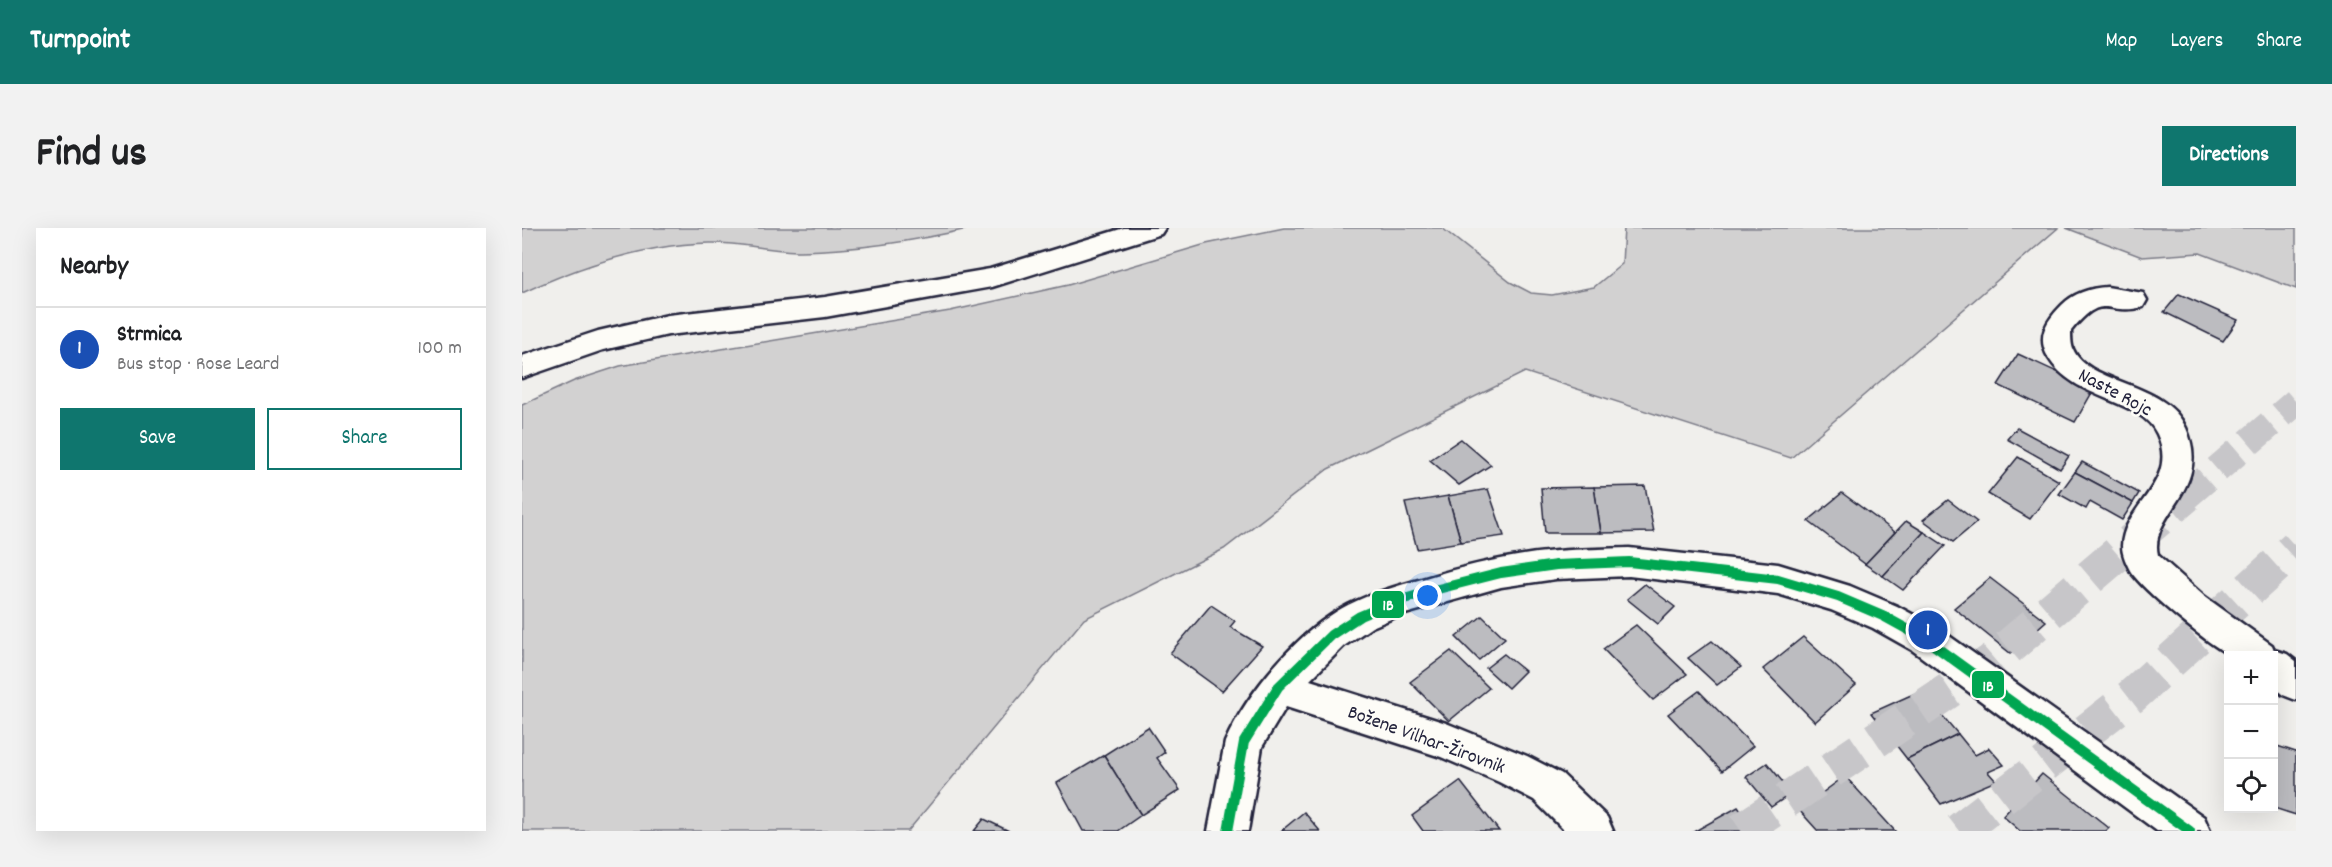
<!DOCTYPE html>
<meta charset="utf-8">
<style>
:root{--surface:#fff;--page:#f2f2f2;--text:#202124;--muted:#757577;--line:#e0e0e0;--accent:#0f766e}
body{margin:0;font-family:Dekko,sans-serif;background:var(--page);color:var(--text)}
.controls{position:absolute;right:18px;bottom:18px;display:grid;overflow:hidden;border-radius:0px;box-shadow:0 6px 24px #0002}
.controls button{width:54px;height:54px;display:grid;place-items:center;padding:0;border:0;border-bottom:2px solid var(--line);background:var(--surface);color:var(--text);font:30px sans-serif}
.you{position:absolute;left:906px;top:368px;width:21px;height:21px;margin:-15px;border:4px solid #fff;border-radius:50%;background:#1a73e8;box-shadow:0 0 0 9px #1a73e833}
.badge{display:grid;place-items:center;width:39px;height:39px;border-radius:50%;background:var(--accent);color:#fff;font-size:20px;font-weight:700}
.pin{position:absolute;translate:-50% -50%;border:3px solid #fff;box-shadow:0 2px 6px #0006}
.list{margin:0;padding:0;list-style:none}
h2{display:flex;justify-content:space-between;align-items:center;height:78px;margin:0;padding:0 24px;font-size:26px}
h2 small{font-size:20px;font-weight:400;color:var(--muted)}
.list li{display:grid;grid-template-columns:39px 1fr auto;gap:18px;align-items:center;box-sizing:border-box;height:84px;padding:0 24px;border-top:2px solid var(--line)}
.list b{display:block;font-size:22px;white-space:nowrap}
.list p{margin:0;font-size:20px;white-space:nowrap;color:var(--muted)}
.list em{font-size:20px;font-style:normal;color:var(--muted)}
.actions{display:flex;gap:12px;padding:18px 24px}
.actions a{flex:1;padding:14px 0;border:2px solid var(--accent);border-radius:0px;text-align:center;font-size:21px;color:var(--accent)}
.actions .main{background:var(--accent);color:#fff}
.icon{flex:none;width:33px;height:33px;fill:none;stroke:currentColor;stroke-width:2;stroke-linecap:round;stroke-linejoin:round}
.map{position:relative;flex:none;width:1774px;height:603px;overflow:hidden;border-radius:0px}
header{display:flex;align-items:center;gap:36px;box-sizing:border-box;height:84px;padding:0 30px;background:var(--accent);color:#fff}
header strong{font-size:28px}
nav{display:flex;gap:33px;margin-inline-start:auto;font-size:21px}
.intro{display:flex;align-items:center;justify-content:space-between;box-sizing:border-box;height:144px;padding:0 36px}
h1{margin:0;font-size:42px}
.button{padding:15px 27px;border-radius:0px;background:var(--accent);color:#fff;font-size:21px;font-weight:700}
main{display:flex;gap:36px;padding:0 36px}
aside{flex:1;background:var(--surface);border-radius:0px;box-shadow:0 6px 24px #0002}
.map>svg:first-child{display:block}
.green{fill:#d2d1d1;stroke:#7a7a86;stroke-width:1.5}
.building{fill:#bcbcc0;stroke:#22223b;stroke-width:1.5}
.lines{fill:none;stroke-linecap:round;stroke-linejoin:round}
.highway-tunnel-far1{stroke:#c7c6c9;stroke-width:28;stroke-dasharray:28 14;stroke-linecap:butt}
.highway-tunnel{stroke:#c7c6c9;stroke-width:36;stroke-dasharray:36 18;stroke-linecap:butt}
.minor-casing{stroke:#22223b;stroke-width:5}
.major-casing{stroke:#22223b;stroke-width:5}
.minor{fill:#fdfcf7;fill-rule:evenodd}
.major{fill:#fdfcf7;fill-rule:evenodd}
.bus-1-casing{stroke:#fdfcf7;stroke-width:14}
.bus-1{stroke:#00a651;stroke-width:10}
.labels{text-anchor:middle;stroke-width:5;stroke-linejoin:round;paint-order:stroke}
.street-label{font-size:20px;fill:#22223b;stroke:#fdfcf7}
.line-badge{stroke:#fdfcf7;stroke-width:2}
.badge-label{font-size:16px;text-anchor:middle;font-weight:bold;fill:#fff}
</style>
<header>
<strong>Turnpoint</strong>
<nav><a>Map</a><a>Layers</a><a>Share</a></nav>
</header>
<div class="intro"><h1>Find us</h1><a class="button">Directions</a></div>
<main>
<aside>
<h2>Nearby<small></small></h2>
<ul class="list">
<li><span class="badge" style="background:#1a4fb4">1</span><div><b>Strmica</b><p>Bus stop · Rose Leard</p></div><em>100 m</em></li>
</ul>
<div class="actions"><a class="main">Save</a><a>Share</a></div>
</aside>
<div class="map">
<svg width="1774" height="603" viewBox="0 0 1774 603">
<rect width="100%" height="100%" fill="#f0efec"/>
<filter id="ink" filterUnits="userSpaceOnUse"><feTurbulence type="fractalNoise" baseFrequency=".0167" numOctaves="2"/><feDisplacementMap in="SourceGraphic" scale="12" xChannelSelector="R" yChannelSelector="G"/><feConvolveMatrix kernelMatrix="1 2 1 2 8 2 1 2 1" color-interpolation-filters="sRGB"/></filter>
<g filter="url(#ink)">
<g class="green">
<path d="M0,0h450c-57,13 -113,22 -171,23 -31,0 -61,-9 -91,-8 -65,1 -130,23 -188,50z"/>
<polygon points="762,0 920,0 988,54 1009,65 1030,67 1072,59 1100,36 1102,0 1536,0 1269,230 1003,144 806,241 702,321 562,391 386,603 0,603 0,177 52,153 98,138 428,83 546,57 684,16"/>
<polygon points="1544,0 1774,0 1774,61 1678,25 1620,29"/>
</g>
<g class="building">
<polygon points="1657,66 1716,92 1701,113 1642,84"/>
<polygon points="1496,126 1572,161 1553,194 1476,157"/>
<polygon points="1495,200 1547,228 1538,241 1485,211"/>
<polygon points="939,211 969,237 937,257 908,232"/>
<polygon points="1496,229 1537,253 1508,291 1466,266"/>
<polygon points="1560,234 1617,265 1611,275 1553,244"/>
<polygon points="1553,244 1611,275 1600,292 1568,274 1564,281 1537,266"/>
<polygon points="1123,258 1132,304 1079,305 1072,259"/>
<polygon points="1072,259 1079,305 1023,305 1019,260"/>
<polygon points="966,261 982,308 939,314 926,268"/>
<polygon points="1320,265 1373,304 1343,336 1286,293"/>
<polygon points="926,268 939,314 895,321 883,275"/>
<polygon points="1426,272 1455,294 1431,314 1401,292"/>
<polygon points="1384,293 1402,304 1361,348 1343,336"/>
<polygon points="1402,304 1423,318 1381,362 1361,348"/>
<polygon points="1468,350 1524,393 1488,425 1432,380"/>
<polygon points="1123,356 1153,379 1136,396 1105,371"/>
<polygon points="689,377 713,393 708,399 740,418 700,463 648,425"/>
<polygon points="960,388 983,410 957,432 934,409"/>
<polygon points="1114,397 1165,446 1131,472 1081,421"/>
<polygon points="1281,409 1334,457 1293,494 1241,441"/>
<polygon points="1190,413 1219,439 1195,457 1166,430"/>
<polygon points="929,423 967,460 927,493 888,454"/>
<polygon points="982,426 1003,443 986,460 964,440"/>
<polygon points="1177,463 1231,518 1200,543 1146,486"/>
<polygon points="1398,463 1406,471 1413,468 1426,482 1419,486 1436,506 1385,531 1349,485"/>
<polygon points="626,499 643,524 635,530 658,562 619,587 582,527"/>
<polygon points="1436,506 1453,527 1467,520 1482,537 1466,544 1474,553 1419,576 1385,531"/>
<polygon points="1752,517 1774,524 1774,587 1752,580"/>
<polygon points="582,527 619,587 596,603 561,603 535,555"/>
<polygon points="1245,535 1270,565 1249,579 1224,549"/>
<polygon points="1520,546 1587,600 1584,603 1498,603 1481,588"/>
<polygon points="1323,548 1373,603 1296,603 1277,582"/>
<polygon points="938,553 977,603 901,603 890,588"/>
<polygon points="1216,579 1233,603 1173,603"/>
<polygon points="782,584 798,603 759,603"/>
<polygon points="462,591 487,603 452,603"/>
</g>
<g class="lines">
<polyline class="highway-tunnel-far1" points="1663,269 1774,174"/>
<g class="highway-tunnel">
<polyline points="1219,603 1469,434 1664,267"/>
<polyline points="1437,603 1610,468 1774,319"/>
</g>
<g class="minor-casing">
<g id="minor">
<path d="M1585,59l36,6 4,7 -4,7c-37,10 -38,-18 -72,24 0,5 0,13 2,18 15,36 92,31 113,79 27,63 -38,85 -28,127l46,41 68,49 2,5 13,4 9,7v39l-13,-5 -9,-8v-31c-13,0 -35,4 -46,-2 -22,-12 -83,-62 -97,-82 -4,-7 -9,-18 -9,-26 1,-41 58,-63 35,-112 -16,-36 -83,-33 -109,-77 -12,-21 -1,-37 14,-52 12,-12 28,-17 45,-18z"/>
<path d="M1107,320l149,16 72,22 47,20 41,22 266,189 6,14h-53l-245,-181 -39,-22 -42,-18 -53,-16 -149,-18 -73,3 -55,8 -103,29 -26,11 -28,19 -34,34 136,43 81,33 35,18 45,43 6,14h-48l-31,-31 -35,-18 -58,-25 -155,-50 -24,40 -14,84h-40l17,-89c22,-50 74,-112 123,-137 24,-12 49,-19 74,-26 43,-13 88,-24 134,-28 24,-2 49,-2 73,-3z"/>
</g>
</g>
<g class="major-casing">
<polygon id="major" points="602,0 643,0 639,6 470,59 303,89 146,107 81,122 0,150 0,128 76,103 146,87 303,69 468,41"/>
</g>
<use href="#minor" class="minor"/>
<use href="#major" class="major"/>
<g class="bus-1-casing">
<polyline id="bus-1" points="706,603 722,514 756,459 809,407 838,388 869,375 916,361 979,345 1034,337 1107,334 1256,351 1316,369 1363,389 1403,411 1668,603"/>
</g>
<use href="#bus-1" class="bus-1"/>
</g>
</g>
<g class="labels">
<g class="street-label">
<text transform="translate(1594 163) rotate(28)" y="7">Naste Rojc</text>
<text transform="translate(905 510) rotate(20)" y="7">Božene Vilhar-Žirovnik</text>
</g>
</g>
<g class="line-badge">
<rect x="849" y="362" width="34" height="29" rx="6" fill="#00a651"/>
<rect x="1449" y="442" width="34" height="29" rx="6" fill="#00a651"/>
</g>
<g class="badge-label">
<text x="866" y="382">1B</text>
<text x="1466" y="463">1B</text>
</g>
</svg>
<div class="controls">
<button>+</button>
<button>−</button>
<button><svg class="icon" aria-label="locate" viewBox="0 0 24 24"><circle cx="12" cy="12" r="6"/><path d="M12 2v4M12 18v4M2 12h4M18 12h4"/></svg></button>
</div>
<div class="you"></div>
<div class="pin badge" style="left:1406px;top:402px;background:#1a4fb4">1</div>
</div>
</main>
